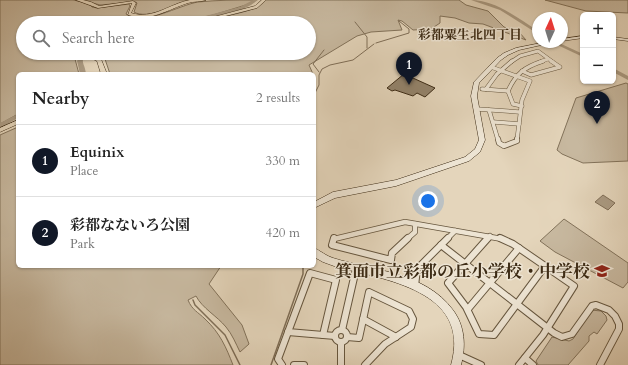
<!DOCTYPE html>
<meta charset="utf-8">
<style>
:root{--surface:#fff;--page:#f2f2f2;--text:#222;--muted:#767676;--line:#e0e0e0;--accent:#111827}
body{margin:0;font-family:Cardo,"Noto Serif JP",serif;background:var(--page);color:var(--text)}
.controls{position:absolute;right:12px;top:12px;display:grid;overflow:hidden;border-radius:6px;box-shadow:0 1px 3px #0004}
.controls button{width:36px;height:36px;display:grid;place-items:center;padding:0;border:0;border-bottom:1px solid var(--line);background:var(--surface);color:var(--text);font:20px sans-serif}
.compass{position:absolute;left:532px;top:12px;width:36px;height:36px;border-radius:50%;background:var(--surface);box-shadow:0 1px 3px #0004;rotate:4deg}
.you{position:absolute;left:428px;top:201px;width:14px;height:14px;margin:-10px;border:3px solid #fff;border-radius:50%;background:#1a73e8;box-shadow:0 0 0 6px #1a73e833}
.badge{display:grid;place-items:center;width:26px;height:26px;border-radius:50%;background:var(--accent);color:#fff;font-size:13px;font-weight:700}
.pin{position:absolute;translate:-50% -33px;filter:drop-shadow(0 1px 2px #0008)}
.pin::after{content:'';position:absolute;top:21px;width:14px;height:12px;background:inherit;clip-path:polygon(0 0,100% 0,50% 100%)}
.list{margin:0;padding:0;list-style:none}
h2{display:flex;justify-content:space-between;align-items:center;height:52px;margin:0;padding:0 16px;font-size:17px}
h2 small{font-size:13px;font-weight:400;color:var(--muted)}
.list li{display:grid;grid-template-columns:26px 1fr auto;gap:12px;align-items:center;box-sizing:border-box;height:72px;padding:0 16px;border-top:1px solid var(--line)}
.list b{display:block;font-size:15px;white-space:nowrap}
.list p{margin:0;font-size:13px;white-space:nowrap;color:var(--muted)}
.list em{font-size:13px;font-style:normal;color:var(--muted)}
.icon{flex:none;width:22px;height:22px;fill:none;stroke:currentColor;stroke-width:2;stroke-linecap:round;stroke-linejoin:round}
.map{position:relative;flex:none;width:628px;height:365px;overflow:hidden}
.search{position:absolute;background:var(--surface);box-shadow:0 1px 3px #0004;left:16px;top:16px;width:300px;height:44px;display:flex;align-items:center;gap:10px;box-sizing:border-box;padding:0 14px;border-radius:22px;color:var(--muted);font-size:15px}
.panel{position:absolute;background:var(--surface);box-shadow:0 1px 3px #0004;left:16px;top:72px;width:300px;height:196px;border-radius:6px}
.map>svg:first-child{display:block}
.green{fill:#c7b89f;stroke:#82725a}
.water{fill:#ab9b83;stroke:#7f6e57}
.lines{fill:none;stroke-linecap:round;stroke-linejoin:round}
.stream-far1{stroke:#7f6e57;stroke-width:1}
.stream{stroke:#7f6e57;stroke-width:1.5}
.river{fill:#ab9b83;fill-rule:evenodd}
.building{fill:#93836b;stroke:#3c2b15}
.street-far3-casing{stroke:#66563e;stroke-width:4}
.street-far2-casing{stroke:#66563e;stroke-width:4.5}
.street-far1-casing{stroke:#66563e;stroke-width:6}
.street-casing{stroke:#66563e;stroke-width:8}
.secondary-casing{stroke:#3c2b15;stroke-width:1}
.primary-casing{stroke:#3c2b15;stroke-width:1}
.street-far3{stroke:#ede4d3;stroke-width:3}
.street-far2{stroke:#ede4d3;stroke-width:3.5}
.street-far1{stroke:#ede4d3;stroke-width:4.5}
.street{stroke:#ede4d3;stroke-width:6}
.secondary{fill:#ede4d3;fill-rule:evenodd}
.primary{fill:#e4d5bb;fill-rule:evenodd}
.labels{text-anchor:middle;stroke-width:3;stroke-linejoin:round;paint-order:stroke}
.far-neighbourhood-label{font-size:13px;font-weight:bold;fill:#3c2b15;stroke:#ede4d3}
.near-poi-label{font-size:17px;font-weight:bold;fill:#3c2b15;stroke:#ede4d3;text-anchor:end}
</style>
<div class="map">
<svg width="628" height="365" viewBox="0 0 628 365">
<rect width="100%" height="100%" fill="#e4d5bb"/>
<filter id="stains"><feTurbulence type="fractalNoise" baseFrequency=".005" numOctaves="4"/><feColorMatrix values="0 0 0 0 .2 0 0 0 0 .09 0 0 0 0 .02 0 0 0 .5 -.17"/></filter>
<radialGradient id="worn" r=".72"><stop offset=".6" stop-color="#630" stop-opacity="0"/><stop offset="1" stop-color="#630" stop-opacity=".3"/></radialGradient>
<g class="green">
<path d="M0,0h73l15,3 4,4 5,1 32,-4 1,2 -4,8c17,13 53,-9 72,-12 19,-2 37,-2 56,-2l-5,4 -36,11 -32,8h-158v30h59l-7,6 4,15h-61v40l-18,10z"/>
<path d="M82,0h108c-13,5 -43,20 -56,12l3,-9 -1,-1 -36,3z"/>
<path d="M265,0h194l7,5 22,6 16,16 15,5 7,8 -43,-16 -14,-1 -14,-5 -15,-2v7l-9,6 -18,1 -11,-9 -4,-1 4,10 -31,2 -14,4 -48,29 4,9h-203l-5,-15 -9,-5 213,-1v-30h-114c17,-7 60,-8 70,-23z"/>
<polygon points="545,0 628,0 628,13 586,11"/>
<polygon points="626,83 628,84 628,161 583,163 562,154 557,150 576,98"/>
<path d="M18,127v139h203l-12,18 33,41 7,19 -9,8c-4,-8 -8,-18 -14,-25 -9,-11 -24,-19 -30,-31l-8,4c4,10 10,12 17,19 15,14 21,28 28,46h-233v-230z"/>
<polygon points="564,219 628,263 628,282 623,288 555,252 540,241"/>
<polygon points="591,310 601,311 606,316 607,320 597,334 594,332 589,336 589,341 568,365 538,365 536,361 552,337 569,341 573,339"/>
</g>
<polygon class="water" points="603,195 615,203 608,210 595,202"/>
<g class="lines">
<g class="stream-far1">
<polyline points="355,22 367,37 367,48"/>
<polyline points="376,43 409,33 409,29 399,21"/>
<polyline points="319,72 313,64 324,50"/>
<polyline points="314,95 319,85 319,75 322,69 330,65 353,60 374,44"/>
</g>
<g class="stream">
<polyline points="193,300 195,305 225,335 240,365"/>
<polyline points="271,365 303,274 303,266"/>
</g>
<g class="river">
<polygon points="253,0 258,0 251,5 243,9 188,23 182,23 190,20 240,7"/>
<path d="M471,0c24,0 47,18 67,31v3l-38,-24z"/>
<polygon points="551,42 557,42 583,54 583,57"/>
<path d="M82,53h5c-8,9 -2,10 -1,21h-6l-3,-13z"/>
<polygon points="613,68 628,76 628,80 613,72"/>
<polygon points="18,114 18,118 0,128 0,123"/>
</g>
</g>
<polygon class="building" points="404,74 435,88 425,97 417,93 413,96 395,90 392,91 387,88"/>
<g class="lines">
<g class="street-far3-casing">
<g id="street-far3">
<polyline points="511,62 520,56 538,51 553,62"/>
<polyline points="540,62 548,59"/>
</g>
</g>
<g class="street-far2-casing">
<g id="street-far2">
<polyline points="491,67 530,81 522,100 517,140"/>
<polyline points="522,71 531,75 560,67 551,61"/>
<polyline points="482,89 508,91"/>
<polyline points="486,89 497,74 512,61"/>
<path d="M522,106l-9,-2 -5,-13c8,-18 17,-24 35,-30"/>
<polyline points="477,109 519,112"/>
<polyline points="489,110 498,140"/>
<polyline points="494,122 519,124"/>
</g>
</g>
<g class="street-far1-casing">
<g id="street-far1">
<polyline points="498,139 499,143 504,146 517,141 517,139"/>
<polyline points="334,239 405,222 502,239"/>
<polyline points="407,239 415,232 415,224"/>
<polyline points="447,239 455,231"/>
<polyline points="487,239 490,236"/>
</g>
</g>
<g class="street-casing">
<g id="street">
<polyline points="334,238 332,245 391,260 392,253 408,238"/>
<polyline points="488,238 448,283 466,307 479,334 494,335 545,266"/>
<polyline points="500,238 513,244 574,286 543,335 519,365"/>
<polyline points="441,245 554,333 562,337 572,334 592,306 596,305 609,310 615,316 619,324 619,329 600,365"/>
<polyline points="415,286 417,269 448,238"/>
<polyline points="468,309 519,248"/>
<polyline points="363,319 396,337"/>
<circle cx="341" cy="336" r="6"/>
<polyline points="342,330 356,269"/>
<polyline points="288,332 335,336"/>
<polyline points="347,337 359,338 369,292 409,311 413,319 411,327 385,344 365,365"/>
<polyline points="341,342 341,365"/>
<polyline points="459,355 481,365"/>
<polyline points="525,358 533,365"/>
<polyline points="282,365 278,359 310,273 336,280 323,335"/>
<polyline points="294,365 304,365"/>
</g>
</g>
<g class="secondary-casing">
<g id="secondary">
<polygon points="583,36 583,38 562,41 562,39"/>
<polygon points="613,37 628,39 628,41 613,39"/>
<polygon points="546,42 555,42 519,50 508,55 501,60 479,83 477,96 485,140 480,152 469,161 396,186 335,198 314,208 314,202 333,192 396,180 465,157 475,149 479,140 471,96 474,82 497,58 504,53 516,48"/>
<path d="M314,248c7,3 12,8 19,10 41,13 92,14 120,52 12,16 13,36 8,55h-10c21,-75 -66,-85 -117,-99l-11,-4 -9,-5z"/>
</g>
</g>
<g class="primary-casing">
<g id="primary">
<path d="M76,0h7l8,2 8,4 34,-5 3,2 -5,10c22,7 38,-9 59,-13 5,0 11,0 16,0 -5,2 -12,1 -18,3 -22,7 -36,19 -60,12l4,-12 -34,5z"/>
<polygon points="262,0 266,0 257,8 198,23 191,23 255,6"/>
<polygon points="89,53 93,53 93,55 101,59 107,74 101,74 97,61 89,57"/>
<polygon points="18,120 18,124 0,132 0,128"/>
</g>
</g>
<use href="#street-far3" class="street-far3"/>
<use href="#street-far2" class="street-far2"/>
<use href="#street-far1" class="street-far1"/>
<use href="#street" class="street"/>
<use href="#secondary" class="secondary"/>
<use href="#primary" class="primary"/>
</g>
<defs>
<g id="school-bare" transform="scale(1.2)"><path d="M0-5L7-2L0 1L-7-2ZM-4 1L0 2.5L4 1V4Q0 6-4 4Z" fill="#8f2418" stroke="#ede4d3" stroke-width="2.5" paint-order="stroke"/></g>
</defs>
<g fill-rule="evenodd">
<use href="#school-bare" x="602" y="271"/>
</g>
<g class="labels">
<g class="far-neighbourhood-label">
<text x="470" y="39">彩都粟生北四丁目</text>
</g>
<g class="near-poi-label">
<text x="590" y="277">箕面市立彩都の丘小学校・中学校</text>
</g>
</g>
<rect width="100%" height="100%" filter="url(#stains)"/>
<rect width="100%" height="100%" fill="url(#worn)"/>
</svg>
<div class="controls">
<button>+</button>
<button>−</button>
</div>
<svg class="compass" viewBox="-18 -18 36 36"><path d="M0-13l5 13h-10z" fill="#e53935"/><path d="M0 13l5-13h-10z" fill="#767676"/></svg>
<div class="you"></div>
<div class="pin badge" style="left:409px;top:85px">1</div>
<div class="pin badge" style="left:597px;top:124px">2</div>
<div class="search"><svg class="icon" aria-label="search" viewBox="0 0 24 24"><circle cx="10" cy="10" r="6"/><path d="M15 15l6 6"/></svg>Search here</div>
<section class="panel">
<h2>Nearby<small>2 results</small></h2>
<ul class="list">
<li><span class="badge">1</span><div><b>Equinix</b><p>Place</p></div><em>330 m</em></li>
<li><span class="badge">2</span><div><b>彩都なないろ公園</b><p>Park</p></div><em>420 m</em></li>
</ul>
</section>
</div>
